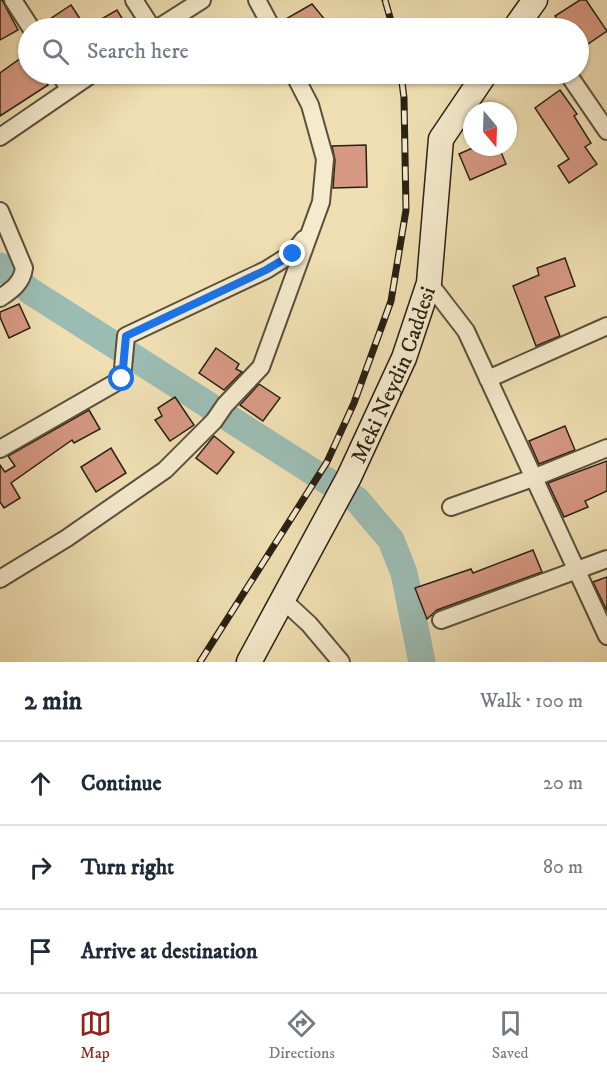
<!DOCTYPE html>
<meta charset="utf-8">
<style>
:root{--surface:#fff;--page:#f2f2f3;--text:#1f2937;--muted:#747a83;--line:#e0e1e3;--accent:#8f2418}
body{margin:0;font-family:"IM FELL DW Pica",serif;background:var(--page);color:var(--text)}
.compass{position:absolute;left:463px;top:102px;width:54px;height:54px;border-radius:50%;background:var(--surface);box-shadow:0 2px 4px #0004;rotate:161deg}
.stop{position:absolute;width:18px;height:18px;margin:-14px;border:4px solid #1a73e8;border-radius:50%;background:#fff}
.stop.end{background:#1a73e8;border-color:#fff;box-shadow:0 2px 6px #0008}
.list{margin:0;padding:0;list-style:none}
h2{display:flex;justify-content:space-between;align-items:center;height:78px;margin:0;padding:0 24px;font-size:26px}
h2 small{font-size:20px;font-weight:400;color:var(--muted)}
.list li{display:grid;grid-template-columns:39px 1fr auto;gap:18px;align-items:center;box-sizing:border-box;height:84px;padding:0 24px;border-top:2px solid var(--line)}
.list b{display:block;font-size:22px;white-space:nowrap}
.list em{font-size:20px;font-style:normal;color:var(--muted)}
.icon{flex:none;width:33px;height:33px;fill:none;stroke:currentColor;stroke-width:2;stroke-linecap:round;stroke-linejoin:round}
.map{position:relative;flex:none;width:607px;height:662px;overflow:hidden}
.search{position:absolute;background:var(--surface);box-shadow:0 2px 4px #0004;left:18px;right:18px;top:18px;height:66px;display:flex;align-items:center;gap:15px;box-sizing:border-box;padding:0 21px;border-radius:33px;color:var(--muted);font-size:22px}
.sheet{height:330px;background:var(--surface)}
nav{display:flex;justify-content:space-around;align-items:center;box-sizing:border-box;height:84px;border-top:2px solid var(--line);background:var(--surface);font-size:16px;color:var(--muted)}
nav a{display:grid;justify-items:center;gap:3px}
nav .on{color:var(--accent)}
.map>svg:first-child{display:block}
.lines{fill:none;stroke-linecap:round;stroke-linejoin:round}
.river{stroke:#9bbcb3;stroke-width:27}
.building{fill:#d79983;stroke:#292014;stroke-width:1.5}
.street-casing{stroke:#5a503c;stroke-width:20}
.secondary-casing{stroke:#292014;stroke-width:27}
.street{stroke:#f5eacd;stroke-width:16}
.secondary{stroke:#f5eacd;stroke-width:24}
.rail-casing{stroke:#292014;stroke-width:7}
.rail{stroke:#f5eacd;stroke-width:4.5;stroke-dasharray:14;stroke-linecap:butt}
.route{stroke:#1a73e8;stroke-width:8}
.labels{text-anchor:middle;stroke-width:4.5;stroke-linejoin:round;paint-order:stroke}
.street-label{font-size:22px;fill:#292014;stroke:#f5eacd}
</style>
<div class="map">
<svg width="607" height="662" viewBox="0 0 607 662">
<rect width="100%" height="100%" fill="#efdfb2"/>
<filter id="stains"><feTurbulence type="fractalNoise" baseFrequency=".00333" numOctaves="4"/><feColorMatrix values="0 0 0 0 .2 0 0 0 0 .09 0 0 0 0 .02 0 0 0 .5 -.17"/></filter>
<radialGradient id="worn" r=".72"><stop offset=".6" stop-color="#630" stop-opacity="0"/><stop offset="1" stop-color="#630" stop-opacity=".3"/></radialGradient>
<g class="lines">
<polyline class="river" points="0,266 30,291 357,500 391,540 404,573 422,662"/>
</g>
<g class="building">
<polygon points="0,0 2,0 18,30 0,40"/>
<polygon points="580,0 586,0 607,31 579,50 579,28 563,28 555,16"/>
<polygon points="312,4 326,21 316,28 288,28 284,20"/>
<polygon points="71,5 86,28 117,10 128,28 41,28 41,25"/>
<polygon points="28,53 28,74 40,74 48,85 0,116 0,73"/>
<polygon points="560,90 577,114 574,116 591,143 585,147 597,164 569,183 558,166 569,159 535,108"/>
<polygon points="366,145 367,187 333,188 335,160 332,146"/>
<polygon points="475,147 499,147 506,164 470,180 459,154"/>
<polygon points="565,258 575,286 545,297 560,336 536,346 513,286 539,275 537,268"/>
<polygon points="19,304 30,328 9,338 0,317 0,312"/>
<polygon points="216,348 239,364 236,369 242,372 224,390 199,373"/>
<polygon points="259,384 280,398 263,421 240,405"/>
<polygon points="175,397 194,425 170,441 155,420 162,416 158,408"/>
<polygon points="89,410 100,429 74,443 72,440 11,483 20,498 4,508 0,502 0,465 5,472 15,466 8,456"/>
<polygon points="565,426 575,450 539,464 529,441"/>
<polygon points="214,436 234,452 217,474 196,458"/>
<polygon points="111,448 126,473 96,492 81,467"/>
<polygon points="607,461 607,491 585,501 588,507 564,517 548,483"/>
<polygon points="533,550 542,572 437,610 427,619 415,588 471,569 473,573"/>
<polygon points="607,577 607,611 593,582"/>
</g>
<g class="lines">
<g class="street-casing">
<g id="street">
<polyline points="13,0 31,28"/>
<polyline points="134,0 152,28"/>
<polyline points="257,0 272,28"/>
<polyline points="158,28 202,0"/>
<polyline points="60,74 69,89"/>
<polyline points="568,74 607,131"/>
<polyline points="0,137 92,74"/>
<path d="M0,211l24,57c-2,15 -12,22 -24,30"/>
<polyline points="429,283 466,331 607,636"/>
<polyline points="488,379 607,326"/>
<polyline points="0,449 122,379 126,336 266,270 293,253 304,239"/>
<polyline points="451,507 533,478 607,448"/>
<polyline points="0,579 67,538 165,470 214,421 225,405 261,367 321,202 325,159 310,105 294,74"/>
<polyline points="283,600 309,624 341,662"/>
<polyline points="441,620 607,559"/>
</g>
</g>
<g class="secondary-casing">
<g id="secondary">
<polyline points="515,28 535,0"/>
<path id="s1" d="M249,662l100,-185 55,-119 25,-75 12,-144 44,-65"/>
</g>
</g>
<use href="#street" class="street"/>
<use href="#secondary" class="secondary"/>
<g class="rail-casing">
<g id="rail">
<polyline points="385,0 393,28"/>
<polyline points="200,662 327,462 354,403 391,301 406,210 404,98 401,74"/>
</g>
</g>
<use href="#rail" class="rail"/>
</g>
<g class="lines">
<polyline class="route" points="122,379 126,336 266,270 293,254"/>
</g>
<g class="labels">
<g class="street-label">
<text dy="8" stroke="none"><textPath href="#s1" startOffset="322">Meki Neydin Caddesi</textPath></text>
</g>
</g>
<rect width="100%" height="100%" filter="url(#stains)"/>
<rect width="100%" height="100%" fill="url(#worn)"/>
</svg>
<svg class="compass" viewBox="-18 -18 36 36"><path d="M0-13l5 13h-10z" fill="#e53935"/><path d="M0 13l5-13h-10z" fill="#747a83"/></svg>
<div class="stop" style="left:122px;top:379px"></div>
<div class="stop end" style="left:293px;top:254px"></div>
<div class="search"><svg class="icon" aria-label="search" viewBox="0 0 24 24"><circle cx="10" cy="10" r="6"/><path d="M15 15l6 6"/></svg>Search here</div>
</div>
<section class="sheet">
<h2>2 min<small>Walk · 100 m</small></h2>
<ul class="list">
<li><svg class="icon" aria-label="ahead" viewBox="0 0 24 24"><path d="M12 20V5M6 11l6-6 6 6"/></svg><div><b>Continue</b></div><em>20 m</em></li>
<li><svg class="icon" aria-label="right" viewBox="0 0 24 24"><path d="M7 20v-9h11M14 6l5 5-5 5"/></svg><div><b>Turn right</b></div><em>80 m</em></li>
<li><svg class="icon" aria-label="arrive" viewBox="0 0 24 24"><path d="M6 21V4h12l-3 4 3 4H6"/></svg><div><b>Arrive at destination</b></div></li>
</ul>
</section>
<nav>
<a class="on"><svg class="icon" aria-label="map" viewBox="0 0 24 24"><path d="M3 6l6-2 6 2 6-2v14l-6 2-6-2-6 2zM9 4v14M15 6v14"/></svg>Map</a>
<a><svg class="icon" aria-label="directions" viewBox="0 0 24 24"><path d="M12 3l9 9-9 9-9-9zM9 14v-3h6M13 9l2 2-2 2"/></svg>Directions</a>
<a><svg class="icon" aria-label="saved" viewBox="0 0 24 24"><path d="M7 4h10v16l-5-4-5 4z"/></svg>Saved</a>
</nav>
